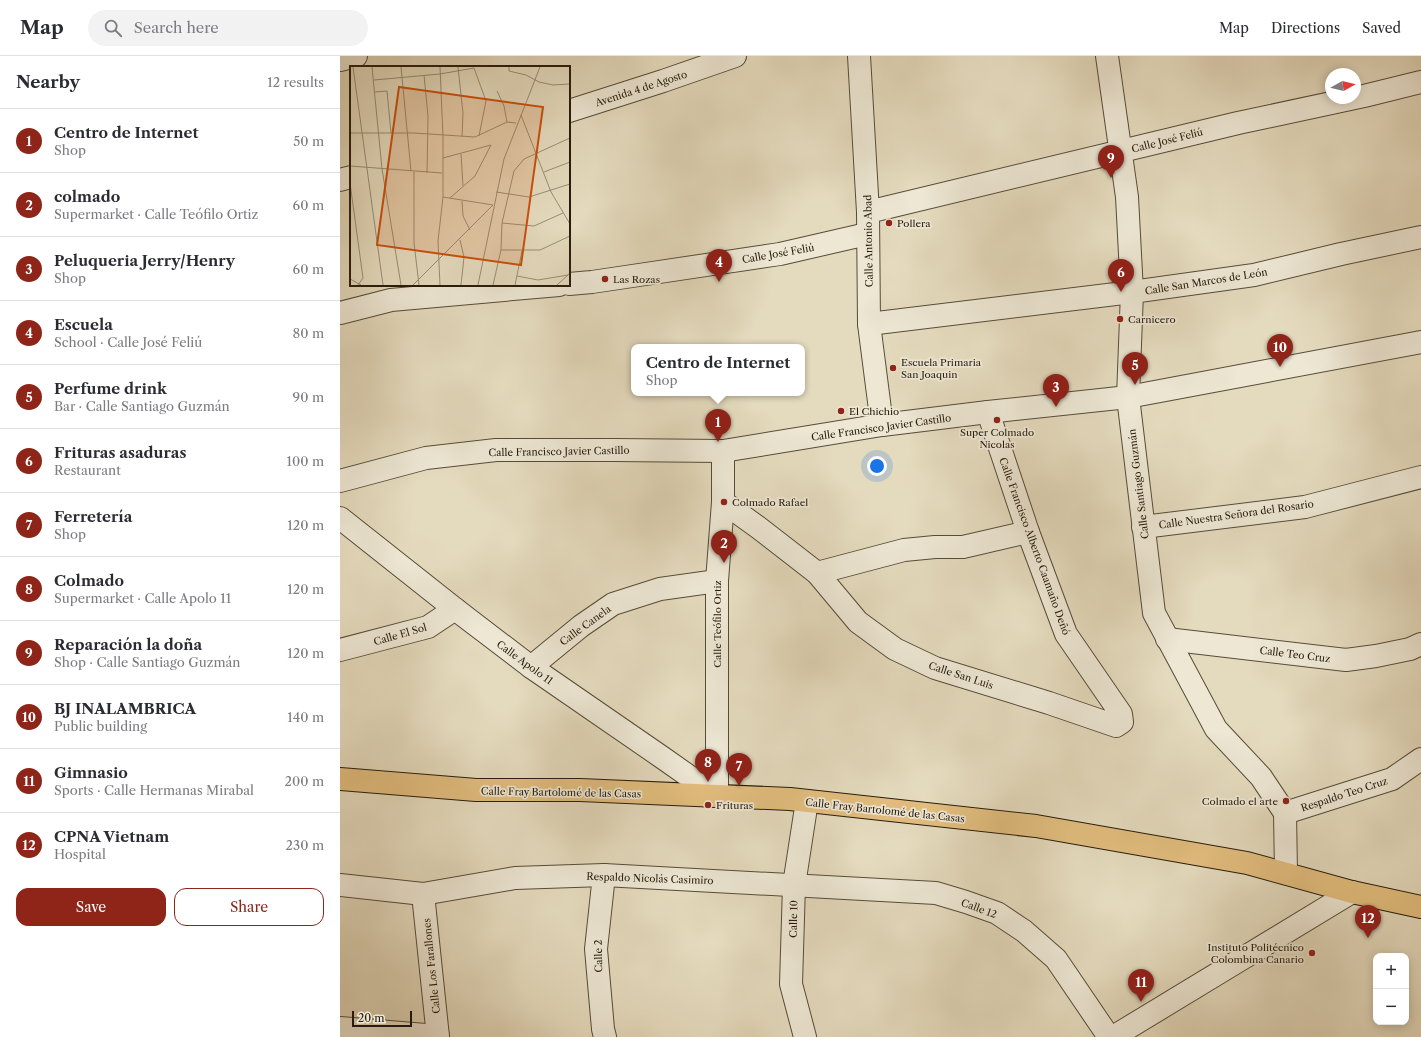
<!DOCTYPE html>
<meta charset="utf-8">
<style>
:root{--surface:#fff;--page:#f2f2f3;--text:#2b2b33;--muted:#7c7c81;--line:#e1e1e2;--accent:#8f2418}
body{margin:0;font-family:"Libre Caslon Text",serif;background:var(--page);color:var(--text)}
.controls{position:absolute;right:12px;bottom:12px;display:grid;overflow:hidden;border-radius:8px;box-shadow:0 2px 10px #0003}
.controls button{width:36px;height:36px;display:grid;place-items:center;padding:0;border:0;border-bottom:1px solid var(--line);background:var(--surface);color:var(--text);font:20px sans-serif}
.compass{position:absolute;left:985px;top:12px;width:36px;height:36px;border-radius:50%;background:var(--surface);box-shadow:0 2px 10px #0003;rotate:82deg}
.scale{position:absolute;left:12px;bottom:10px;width:60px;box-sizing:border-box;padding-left:4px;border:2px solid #271c0d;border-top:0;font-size:11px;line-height:14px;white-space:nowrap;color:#271c0d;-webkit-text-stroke:3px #ede7d4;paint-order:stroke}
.you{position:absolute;left:537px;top:410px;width:14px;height:14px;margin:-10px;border:3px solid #fff;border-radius:50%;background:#1a73e8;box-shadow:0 0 0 6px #1a73e833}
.badge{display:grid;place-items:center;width:26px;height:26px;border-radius:50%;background:var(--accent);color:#fff;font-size:13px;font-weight:700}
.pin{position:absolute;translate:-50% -33px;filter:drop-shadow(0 1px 2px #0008)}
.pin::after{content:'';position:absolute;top:21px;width:14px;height:12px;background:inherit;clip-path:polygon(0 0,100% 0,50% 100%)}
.popup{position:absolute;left:291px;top:288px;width:174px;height:52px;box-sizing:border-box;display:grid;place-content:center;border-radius:8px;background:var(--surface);filter:drop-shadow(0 1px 3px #0005);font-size:13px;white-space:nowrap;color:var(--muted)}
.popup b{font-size:15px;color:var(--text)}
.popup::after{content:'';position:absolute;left:50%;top:100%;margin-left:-8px;border:8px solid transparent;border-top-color:var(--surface)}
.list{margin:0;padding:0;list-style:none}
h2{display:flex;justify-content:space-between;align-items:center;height:52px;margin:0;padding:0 16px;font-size:17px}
h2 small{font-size:13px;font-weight:400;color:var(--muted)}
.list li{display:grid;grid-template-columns:26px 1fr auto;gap:12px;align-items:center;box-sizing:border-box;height:64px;padding:0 16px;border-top:1px solid var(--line)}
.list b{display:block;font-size:15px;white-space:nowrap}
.list p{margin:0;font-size:13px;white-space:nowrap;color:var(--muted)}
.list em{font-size:13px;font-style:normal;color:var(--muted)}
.actions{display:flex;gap:8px;padding:12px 16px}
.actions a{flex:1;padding:9px 0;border:1px solid var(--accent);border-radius:12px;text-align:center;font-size:14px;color:var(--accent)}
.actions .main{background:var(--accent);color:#fff}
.icon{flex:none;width:22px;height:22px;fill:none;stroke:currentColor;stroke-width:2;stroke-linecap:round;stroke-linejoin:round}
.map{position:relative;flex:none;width:1081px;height:981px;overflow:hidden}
header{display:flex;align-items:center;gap:24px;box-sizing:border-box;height:56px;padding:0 20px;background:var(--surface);border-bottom:1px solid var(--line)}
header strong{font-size:19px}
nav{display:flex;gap:22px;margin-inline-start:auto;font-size:14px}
.search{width:280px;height:36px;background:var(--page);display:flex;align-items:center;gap:10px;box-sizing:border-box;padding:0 14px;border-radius:22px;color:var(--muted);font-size:15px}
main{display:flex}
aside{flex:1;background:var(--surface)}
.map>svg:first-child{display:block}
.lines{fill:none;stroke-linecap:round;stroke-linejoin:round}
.minor-casing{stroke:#564c39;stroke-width:24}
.major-casing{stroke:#271c0d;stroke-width:24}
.minor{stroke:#ede7d4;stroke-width:22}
.major{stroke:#e2bd7e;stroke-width:22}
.poi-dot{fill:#8f2418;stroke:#ede7d4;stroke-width:1.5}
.labels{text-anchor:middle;stroke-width:3.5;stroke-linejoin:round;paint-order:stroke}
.street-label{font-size:10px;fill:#271c0d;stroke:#ede7d4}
.poi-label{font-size:10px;fill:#271c0d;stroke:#ede7d4;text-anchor:start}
.inset-road{fill:none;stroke:#988e77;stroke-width:1}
.view{fill:#cb500c;fill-opacity:0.15;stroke:#cb500c;stroke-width:2}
.inset-edge{fill:none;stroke:#271c0d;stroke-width:2}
</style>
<header>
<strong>Map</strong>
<div class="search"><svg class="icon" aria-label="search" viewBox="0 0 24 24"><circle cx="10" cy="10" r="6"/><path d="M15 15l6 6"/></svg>Search here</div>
<nav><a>Map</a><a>Directions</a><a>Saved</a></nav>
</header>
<main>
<aside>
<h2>Nearby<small>12 results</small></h2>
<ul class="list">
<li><span class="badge">1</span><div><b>Centro de Internet</b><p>Shop</p></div><em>50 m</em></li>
<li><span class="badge">2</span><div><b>colmado</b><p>Supermarket · Calle Teófilo Ortiz</p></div><em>60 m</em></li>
<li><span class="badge">3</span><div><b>Peluqueria Jerry/Henry</b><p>Shop</p></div><em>60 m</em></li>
<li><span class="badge">4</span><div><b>Escuela</b><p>School · Calle José Feliú</p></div><em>80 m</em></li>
<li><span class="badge">5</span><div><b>Perfume drink</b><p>Bar · Calle Santiago Guzmán</p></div><em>90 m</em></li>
<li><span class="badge">6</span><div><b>Frituras asaduras</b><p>Restaurant</p></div><em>100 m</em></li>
<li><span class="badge">7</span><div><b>Ferretería</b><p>Shop</p></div><em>120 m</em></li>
<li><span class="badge">8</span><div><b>Colmado</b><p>Supermarket · Calle Apolo 11</p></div><em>120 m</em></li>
<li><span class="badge">9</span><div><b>Reparación la doña</b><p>Shop · Calle Santiago Guzmán</p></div><em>120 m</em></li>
<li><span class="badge">10</span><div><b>BJ INALAMBRICA</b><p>Public building</p></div><em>140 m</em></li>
<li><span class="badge">11</span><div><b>Gimnasio</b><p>Sports · Calle Hermanas Mirabal</p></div><em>200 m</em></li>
<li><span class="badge">12</span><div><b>CPNA Vietnam</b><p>Hospital</p></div><em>230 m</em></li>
</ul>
<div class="actions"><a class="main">Save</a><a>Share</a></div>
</aside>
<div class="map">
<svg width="1081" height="981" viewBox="0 0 1081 981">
<rect width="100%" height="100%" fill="#e4dabd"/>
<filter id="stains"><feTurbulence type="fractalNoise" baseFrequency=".005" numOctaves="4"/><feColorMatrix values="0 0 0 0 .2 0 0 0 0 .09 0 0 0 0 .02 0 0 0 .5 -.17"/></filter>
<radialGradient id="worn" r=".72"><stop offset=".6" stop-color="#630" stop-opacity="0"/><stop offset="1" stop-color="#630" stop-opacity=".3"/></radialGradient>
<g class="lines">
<g class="minor-casing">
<g id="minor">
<polyline points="519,0 528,156 529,268 542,369"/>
<polyline points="767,0 787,141 792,236 788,341 814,557 876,673 921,721 945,757 946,817"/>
<polyline points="0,4 16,0"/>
<polyline points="229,55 323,25 395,0"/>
<polyline points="0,124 11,121"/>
<polyline points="528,156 898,67 1024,40 1081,26"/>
<polyline points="229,228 252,226 440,198 527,178"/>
<polyline points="0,257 51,244 219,229"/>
<polyline points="529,268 792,236 914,219 1001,198 1081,181"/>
<polyline points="0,425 86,402 156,394 274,394 383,395 542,369 648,356 788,341 1081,286"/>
<polyline points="383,446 419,472 477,517 518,566 555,593 595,612 709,647 776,670 782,666 781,658 726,578 688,476 648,356"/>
<polyline points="0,462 115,553 191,611 323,702 377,740"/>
<polyline points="803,471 965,451 1081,421"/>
<polyline points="477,517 564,494 595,491 623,491 688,476"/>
<polyline points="827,583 1006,604 1036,600 1070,593 1081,588"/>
<polyline points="0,594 88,571 115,553"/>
<polyline points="191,611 241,570 273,548 320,533 377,525"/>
<polyline points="377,740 377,525 383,446 383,395"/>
<polyline points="945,757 1052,723 1081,703"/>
<polyline points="264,819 256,893 263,973 265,981"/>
<polyline points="0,829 83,838 175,822 264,819 596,837 626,846 657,857 684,875 716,903 769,981"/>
<polyline points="83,838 98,981"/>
<polyline points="0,972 98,980"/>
<polyline points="465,981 451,928 454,829 467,745"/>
<polyline points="773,981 1012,836"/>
</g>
</g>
<g class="major-casing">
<polyline id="major" points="0,723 136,734 240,734 450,743 696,770 907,807 1012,836 1081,851"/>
</g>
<use href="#minor" class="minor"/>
<use href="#major" class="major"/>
</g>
<g class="poi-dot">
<circle cx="549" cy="167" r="4"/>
<circle cx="265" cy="223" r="4"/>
<circle cx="780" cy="263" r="4"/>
<circle cx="553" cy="312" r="4"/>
<circle cx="501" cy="355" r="4"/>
<circle cx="657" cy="364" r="4"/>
<circle cx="384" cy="446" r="4"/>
<circle cx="946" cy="745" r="4"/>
<circle cx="368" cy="749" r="4"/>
<circle cx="972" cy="897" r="4"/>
</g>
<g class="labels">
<g class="street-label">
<text transform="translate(301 32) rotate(-18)" y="4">Avenida 4 de Agosto</text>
<text transform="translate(827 84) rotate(-14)" y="4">Calle José Feliú</text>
<text transform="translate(528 185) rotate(-91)" y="4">Calle Antonio Abad</text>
<text transform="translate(438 197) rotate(-10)" y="4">Calle José Feliú</text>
<text transform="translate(866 225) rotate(-9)" y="4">Calle San Marcos de León</text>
<text transform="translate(541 371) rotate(-8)" y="4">Calle Francisco Javier Castillo</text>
<text transform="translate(219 395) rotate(-1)" y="4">Calle Francisco Javier Castillo</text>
<text transform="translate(798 428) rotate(-97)" y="4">Calle Santiago Guzmán</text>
<text transform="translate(896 458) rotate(-8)" y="4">Calle Nuestra Señora del Rosario</text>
<text transform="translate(695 490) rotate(70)" y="4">Calle Francisco Alberto Caamaño Deñó</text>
<text transform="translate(377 568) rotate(-90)" y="4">Calle Teófilo Ortiz</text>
<text transform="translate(245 569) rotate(-36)" y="4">Calle Canela</text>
<text transform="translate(60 578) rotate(-16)" y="4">Calle El Sol</text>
<text transform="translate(955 598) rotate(7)" y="4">Calle Teo Cruz</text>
<text transform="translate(185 606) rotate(36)" y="4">Calle Apolo 11</text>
<text transform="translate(621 619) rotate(18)" y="4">Calle San Luis</text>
<text transform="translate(221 736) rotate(1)" y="4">Calle Fray Bartolomé de las Casas</text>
<text transform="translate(1004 738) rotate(-18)" y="4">Respaldo Teo Cruz</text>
<text transform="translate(545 754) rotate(6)" y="4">Calle Fray Bartolomé de las Casas</text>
<text transform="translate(310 822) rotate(2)" y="4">Respaldo Nicolás Casimiro</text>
<text transform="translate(639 852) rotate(20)" y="4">Calle 12</text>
<text transform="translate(453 863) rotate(-89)" y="4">Calle 10</text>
<text transform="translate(258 900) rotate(-91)" y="4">Calle 2</text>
<text transform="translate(91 910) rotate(-96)" y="4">Calle Los Farallones</text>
</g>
<g class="poi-label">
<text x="557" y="171">Pollera</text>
<text x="273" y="227">Las Rozas</text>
<text x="788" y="267">Carnicero</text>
<text x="561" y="310">Escuela Primaria<tspan x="561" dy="12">San Joaquin</tspan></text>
<text x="509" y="359">El Chichio</text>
<text x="657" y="380" text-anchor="middle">Super Colmado<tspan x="657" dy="12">Nicolas</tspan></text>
<text x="392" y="450">Colmado Rafael</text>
<text x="938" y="749" text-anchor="end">Colmado el arte</text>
<text x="376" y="753">Frituras</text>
<text x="964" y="895" text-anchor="end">Instituto Politécnico<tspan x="964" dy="12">Colombina Canario</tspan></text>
</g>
</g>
<g transform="translate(10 10)">
<rect width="220" height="220" fill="#e4dabd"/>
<path class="inset-road" d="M3,1l30,218M22,1l10,102 19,116M51,1l10,104M90,1l3,70v60l-5,44 2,44M108,1l5,46 -1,24M159,1v4l17,4 13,7 14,3 17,-1M74,9l4,41 -1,57M24,14l66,-6 34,-6 12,33 -7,35M147,25l7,15 3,16M25,26l12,-1 4,42M171,49l30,77 19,32M0,67h64l61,4 32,-15 9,1M111,88l2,32M93,92l48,-13 -16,31 -25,22M0,100l92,7M64,106v71l5,42M194,106l26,-10M0,117l13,95 -5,7M146,126l33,5 41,-13M93,131l50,8M112,135l1,15 7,14M152,157l32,3 29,-13M110,174l4,17 -3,28M151,184h39l30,-14M167,210l21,4 30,-5M0,213l11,6M63,219l80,-80M128,219l26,-126 36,-92M143,219l8,-35 1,-27 12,-52 10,-12 46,-21M165,219l7,-34M207,219l13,-12"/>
<path class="view" d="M49,21l144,20 -22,158 -144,-20z"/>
<rect width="220" height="220" class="inset-edge"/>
</g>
<rect width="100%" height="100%" filter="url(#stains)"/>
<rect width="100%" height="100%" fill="url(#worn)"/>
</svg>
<div class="controls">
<button>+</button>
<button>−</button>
</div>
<svg class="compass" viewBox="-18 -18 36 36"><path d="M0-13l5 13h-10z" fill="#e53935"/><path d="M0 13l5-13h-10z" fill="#7c7c81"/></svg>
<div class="scale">20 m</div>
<div class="you"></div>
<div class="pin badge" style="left:378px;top:386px">1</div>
<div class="popup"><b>Centro de Internet</b>Shop</div>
<div class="pin badge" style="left:384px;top:507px">2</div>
<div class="pin badge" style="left:716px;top:351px">3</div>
<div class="pin badge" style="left:379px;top:226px">4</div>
<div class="pin badge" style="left:795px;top:329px">5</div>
<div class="pin badge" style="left:781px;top:236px">6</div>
<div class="pin badge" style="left:399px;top:730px">7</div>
<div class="pin badge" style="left:368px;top:726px">8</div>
<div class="pin badge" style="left:771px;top:122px">9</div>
<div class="pin badge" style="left:940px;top:311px">10</div>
<div class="pin badge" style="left:801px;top:946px">11</div>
<div class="pin badge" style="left:1028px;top:882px">12</div>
</div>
</main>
